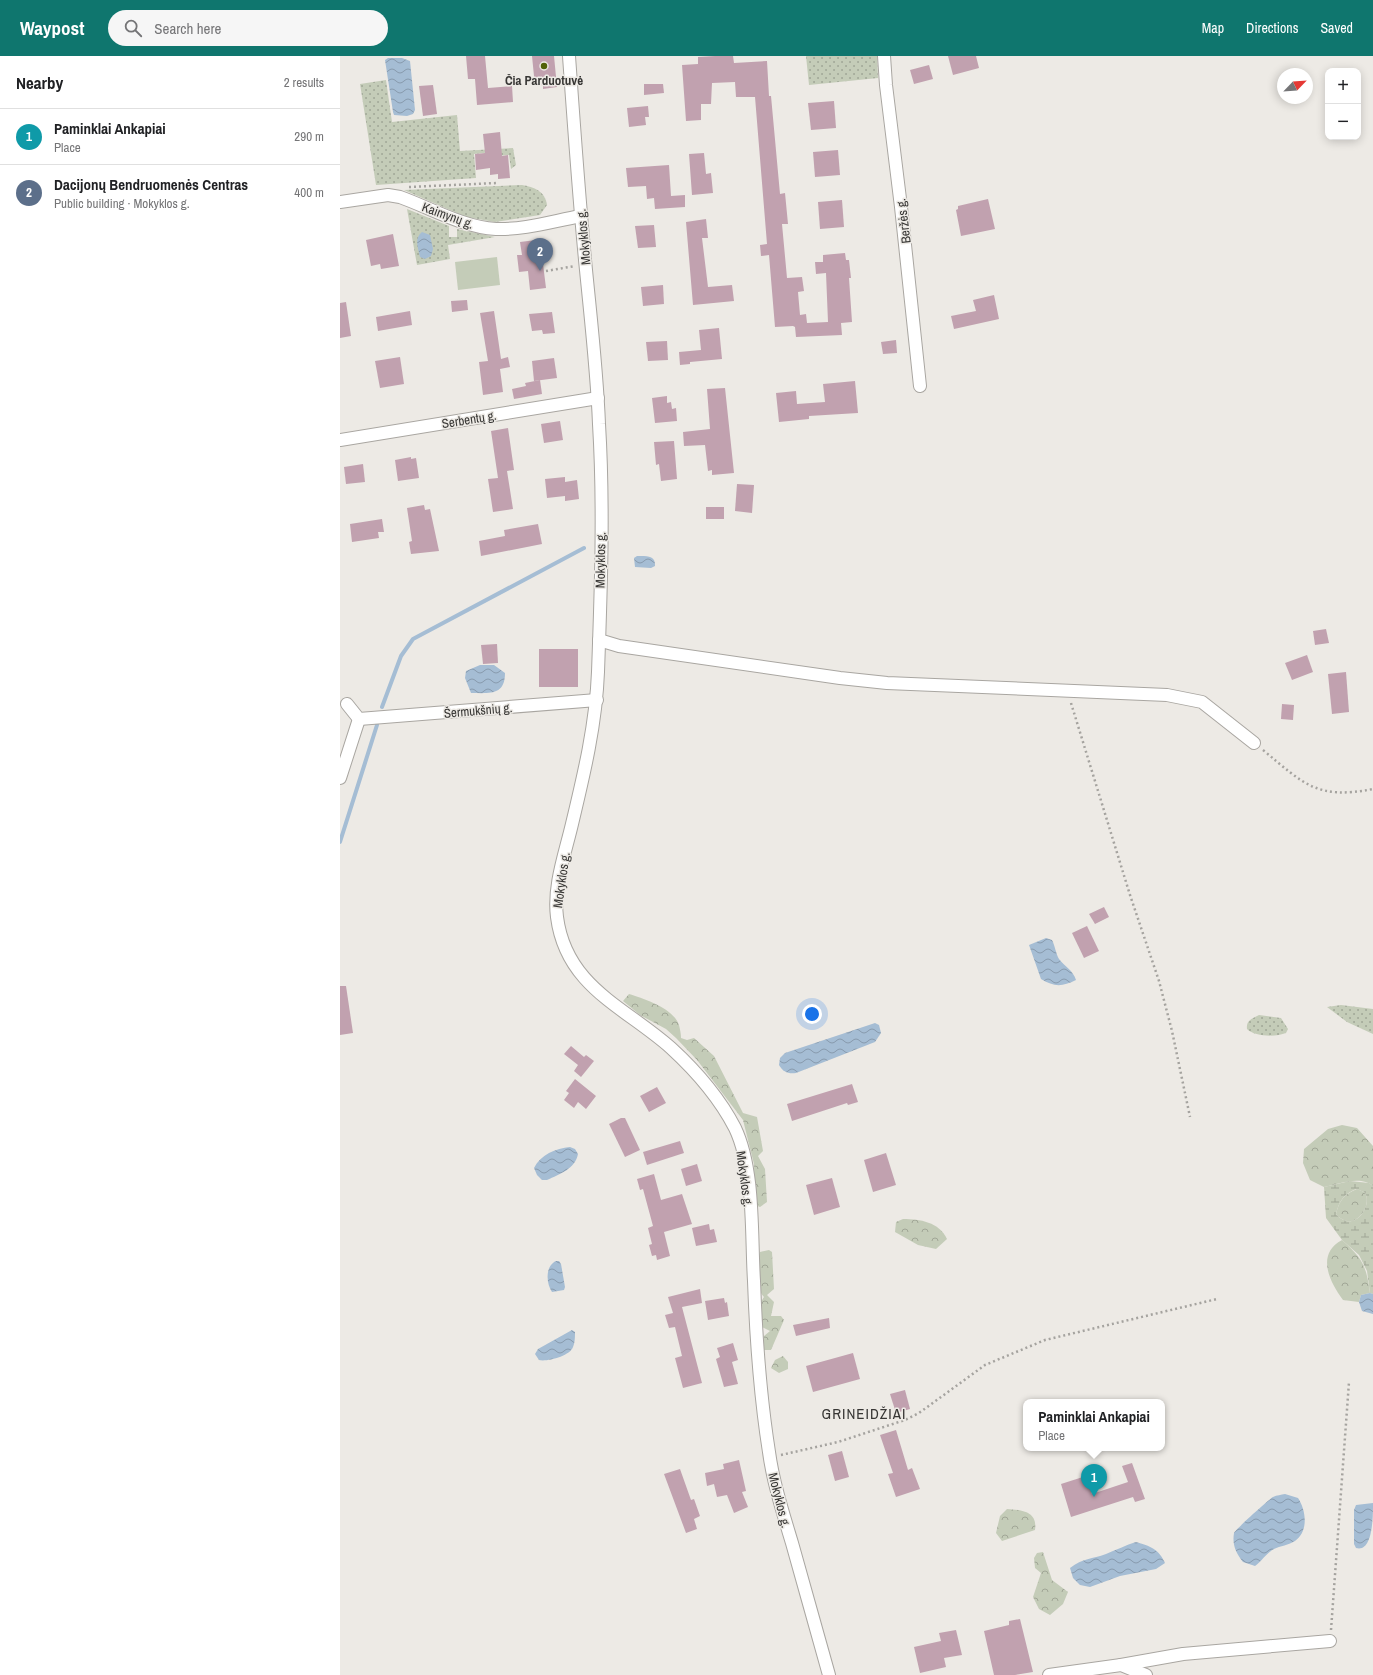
<!DOCTYPE html>
<meta charset="utf-8">
<style>
:root{--surface:#fff;--page:#f6f6f6;--text:#202124;--muted:#757577;--line:#e0e0e0;--accent:#0f766e}
body{margin:0;font-family:"Archivo Narrow",sans-serif;background:var(--page);color:var(--text)}
.controls{position:absolute;right:12px;top:12px;display:grid;overflow:hidden;border-radius:8px;box-shadow:0 2px 10px #0003}
.controls button{width:36px;height:36px;display:grid;place-items:center;padding:0;border:0;border-bottom:1px solid var(--line);background:var(--surface);color:var(--text);font:20px sans-serif}
.compass{position:absolute;left:937px;top:12px;width:36px;height:36px;border-radius:50%;background:var(--surface);box-shadow:0 2px 10px #0003;rotate:65deg}
.you{position:absolute;left:472px;top:958px;width:14px;height:14px;margin:-10px;border:3px solid #fff;border-radius:50%;background:#1a73e8;box-shadow:0 0 0 6px #1a73e833}
.badge{display:grid;place-items:center;width:26px;height:26px;border-radius:50%;background:var(--accent);color:#fff;font-size:13px;font-weight:700}
.pin{position:absolute;translate:-50% -33px;filter:drop-shadow(0 1px 2px #0008)}
.pin::after{content:'';position:absolute;top:21px;width:14px;height:12px;background:inherit;clip-path:polygon(0 0,100% 0,50% 100%)}
.popup{position:absolute;left:683px;top:1343px;width:142px;height:52px;box-sizing:border-box;display:grid;place-content:center;border-radius:8px;background:var(--surface);filter:drop-shadow(0 1px 3px #0005);font-size:13px;white-space:nowrap;color:var(--muted)}
.popup b{font-size:15px;color:var(--text)}
.popup::after{content:'';position:absolute;left:50%;top:100%;margin-left:-8px;border:8px solid transparent;border-top-color:var(--surface)}
.list{margin:0;padding:0;list-style:none}
h2{display:flex;justify-content:space-between;align-items:center;height:52px;margin:0;padding:0 16px;font-size:17px}
h2 small{font-size:13px;font-weight:400;color:var(--muted)}
.list li{display:grid;grid-template-columns:26px 1fr auto;gap:12px;align-items:center;box-sizing:border-box;height:56px;padding:0 16px;border-top:1px solid var(--line)}
.list b{display:block;font-size:15px;white-space:nowrap}
.list p{margin:0;font-size:13px;white-space:nowrap;color:var(--muted)}
.list em{font-size:13px;font-style:normal;color:var(--muted)}
.icon{flex:none;width:22px;height:22px;fill:none;stroke:currentColor;stroke-width:2;stroke-linecap:round;stroke-linejoin:round}
.map{position:relative;flex:none;width:1033px;height:1619px;overflow:hidden}
header{display:flex;align-items:center;gap:24px;box-sizing:border-box;height:56px;padding:0 20px;background:var(--accent);color:#fff}
header strong{font-size:19px}
nav{display:flex;gap:22px;margin-inline-start:auto;font-size:14px}
.search{width:280px;height:36px;background:var(--page);display:flex;align-items:center;gap:10px;box-sizing:border-box;padding:0 14px;border-radius:22px;color:var(--muted);font-size:15px}
main{display:flex}
aside{flex:1;background:var(--surface)}
.map>svg:first-child{display:block}
.grass{fill:url(#grass-dots)}
.forest{fill:url(#forest-crowns)}
.wetland{fill:url(#wetland-marsh);fill-rule:evenodd}
.garden{fill:#c4ccb8}
.water{fill:url(#water-waves)}
.lines{fill:none;stroke-linecap:round;stroke-linejoin:round}
.stream{stroke:#a5bdd4;stroke-width:4}
.building{fill:#c1a1af}
.street-casing{stroke:#a9a6a1;stroke-width:14}
.path{stroke:#a5a39f;stroke-width:2.5;stroke-dasharray:2 3;stroke-linecap:butt}
.street{stroke:#fff;stroke-width:12}
.poi-dot{fill:#516208;stroke:#edeae5;stroke-width:1.5}
.labels{text-anchor:middle;stroke-width:3;stroke-linejoin:round;paint-order:stroke}
.poi-label{font-size:13px;font-weight:bold;fill:#383735;stroke:#edeae5}
.street-label{font-size:13px;fill:#383735;stroke:#edeae5}
.quarter-label{font-size:15px;letter-spacing:1px;fill:#383735;stroke:#edeae5}
</style>
<header>
<strong>Waypost</strong>
<div class="search"><svg class="icon" aria-label="search" viewBox="0 0 24 24"><circle cx="10" cy="10" r="6"/><path d="M15 15l6 6"/></svg>Search here</div>
<nav><a>Map</a><a>Directions</a><a>Saved</a></nav>
</header>
<main>
<aside>
<h2>Nearby<small>2 results</small></h2>
<ul class="list">
<li><span class="badge" style="background:#0f9aa8">1</span><div><b>Paminklai Ankapiai</b><p>Place</p></div><em>290 m</em></li>
<li><span class="badge" style="background:#5c6f8a">2</span><div><b>Dacijonų Bendruomenės Centras</b><p>Public building · Mokyklos g.</p></div><em>400 m</em></li>
</ul>
</aside>
<div class="map">
<svg width="1033" height="1619" viewBox="0 0 1033 1619">
<defs>
<pattern id="grass-dots" width="8" height="8" patternUnits="userSpaceOnUse"><rect width="8" height="8" fill="#c4ccb8"/><path d="M2 2h.1M6 6h.1" fill="none" stroke="#a0a696" stroke-width="1.8" stroke-linecap="round"/></pattern>
<pattern id="forest-crowns" width="20" height="18" patternUnits="userSpaceOnUse"><rect width="20" height="18" fill="#c4ccb8"/><path d="M2 6a3 3 0 1 1 6 0M12 15a3 3 0 1 1 6 0" fill="none" stroke="#a0a696"/></pattern>
<pattern id="wetland-marsh" width="20" height="14" patternUnits="userSpaceOnUse"><rect width="20" height="14" fill="#c4ccb8"/><path d="M1 5h8M5 5V1M11 12h8M15 12V8" fill="none" stroke="#a0a696"/></pattern>
<pattern id="water-waves" width="16" height="10" patternUnits="userSpaceOnUse"><rect width="16" height="10" fill="#a5bdd4"/><path d="M0 5q4-4 8 0t8 0" fill="none" stroke="#879aad"/></pattern>
</defs>
<rect width="100%" height="100%" fill="#edeae5"/>
<g class="grass">
<polygon points="466,0 537,0 538,22 469,29"/>
<polygon points="46,24 52,66 117,59 120,95 173,92 176,109 171,113 169,99 154,100 153,96 134,98 136,122 36,129 20,28"/>
<path d="M182,129c12,2 23,6 25,20l-7,10 -45,7 -29,-5 -62,-27z"/>
<polygon points="67,153 109,170 109,181 117,181 117,173 155,181 108,189 110,203 77,209"/>
<polygon points="1001,949 1033,953 1033,978 1007,966 987,951"/>
<path d="M919,959l22,3 7,11 -2,4c-10,4 -31,4 -39,-4 -1,-9 5,-10 12,-14z"/>
</g>
<g class="forest">
<path d="M289,938c16,5 44,14 50,31 1,4 2,9 2,13l6,2 7,-2 20,18 29,57 14,4 6,34 -5,5 7,13 2,33 -7,5 -5,-2 -1,-41 -11,-44 -46,-60 -21,-22 -10,-9 -26,-14 -17,-14z"/>
<path d="M1002,1069l15,3 16,18v40c-12,-11 -35,-2 -49,1l-14,-7 -7,-17 1,-14 24,-20z"/>
<path d="M1017,1133c2,1 6,2 8,4 8,12 -11,42 -29,21 3,-13 8,-20 21,-25z"/>
<path d="M563,1163c17,0 36,3 44,20l-11,10 -18,-4 -23,-13 1,-10z"/>
<path d="M1002,1184c21,19 24,25 28,53l-9,2 -2,7 -16,-2c-14,-19 -27,-46 -1,-60z"/>
<path d="M429,1194l3,2 2,37 -7,6 7,7 -3,14h10l3,4 -13,30h-7v-14l6,-5 -8,-4c-3,-11 -5,-21 2,-30 -9,-9 -7,-33 -4,-45z"/>
<polygon points="443,1300 448,1306 448,1313 439,1317 431,1312 435,1304"/>
<path d="M667,1453c14,1 31,2 28,21l-33,11 -6,-8 4,-17z"/>
<polygon points="703,1496 712,1524 728,1536 723,1548 710,1559 699,1553 693,1541 701,1517 695,1512 694,1502 697,1497"/>
</g>
<path class="wetland" d="M1010,1125l19,2 4,3v108l-3,-1 -3,-22 -8,-16 -17,-15 -16,-22 -2,-31zM1016,1133c3,1 7,2 9,4 8,12 -11,42 -29,21 3,-13 8,-20 20,-25z"/>
<polygon class="garden" points="157,201 160,229 118,234 115,206"/>
<g class="water">
<polygon points="48,2 62,2 70,5 75,54 73,58 67,60 54,59 53,56 45,4"/>
<path d="M82,176l8,3 3,14 -2,7 -6,3 -5,-2c-2,-9 -6,-19 2,-25z"/>
<path d="M297,500c9,0 19,-1 18,10l-4,2 -16,-1 -1,-9z"/>
<path d="M140,609h14l11,8c0,23 -16,20 -34,20l-6,-15 1,-7z"/>
<path d="M706,882l6,2c3,6 4,14 7,19 6,8 14,11 17,21 -14,7 -22,7 -35,-1l-12,-34z"/>
<path d="M535,967l4,2 2,8 -6,9 -79,31c-8,1 -13,-1 -17,-8l1,-7 5,-5z"/>
<path d="M230,1091l5,2 3,5c-3,15 -18,20 -31,26h-5l-5,-5 -3,-7c6,-13 22,-20 36,-21z"/>
<path d="M216,1205h3l2,3 4,23 -1,3 -12,2c-6,-9 -7,-26 4,-31z"/>
<polygon points="1030,1237 1033,1238 1033,1258 1022,1255 1019,1246 1021,1239"/>
<path d="M232,1274l3,2c0,4 0,11 -2,15 -3,9 -26,15 -34,13l-4,-6 3,-5z"/>
<path d="M945,1438l13,4c8,12 11,33 -3,43 -6,4 -15,5 -21,8 -8,4 -12,12 -19,17l-12,-4c-7,-9 -11,-17 -9,-29 1,-3 34,-33 39,-36 4,-2 8,-2 12,-3z"/>
<path d="M1033,1447c0,13 0,50 -17,45l-2,-4v-34l2,-5z"/>
<path d="M796,1486c14,4 23,7 29,21l-9,6 -36,7 -30,11 -10,-2 -7,-7 -3,-10c13,-10 22,-9 36,-14 10,-4 20,-9 30,-12z"/>
</g>
<g class="lines">
<g class="stream">
<polyline points="42,651 61,600 73,583 244,492"/>
<polyline points="0,786 37,669"/>
</g>
</g>
<g class="building">
<polygon points="126,0 145,0 148,32 172,30 173,46 137,49 135,23 128,23"/>
<polygon points="192,0 214,0 217,31 203,33 203,29 195,30"/>
<polygon points="375,0 393,0 394,7 427,5 429,40 431,40 440,138 445,137 448,168 442,168 447,222 462,221 464,235 458,236 460,259 466,258 467,267 488,266 486,217 476,218 475,206 483,206 483,199 505,197 506,204 509,204 511,222 509,222 512,266 501,267 502,279 456,281 455,271 453,270 435,271 429,199 421,200 420,189 427,188 415,41 396,41 395,26 372,27 371,48 361,48 361,64 346,65 342,9 358,8 358,1"/>
<polygon points="608,0 636,0 639,12 613,19"/>
<polygon points="589,9 593,23 574,28 570,14"/>
<polygon points="304,28 323,28 324,37 304,39"/>
<polygon points="93,29 97,58 83,60 79,30"/>
<polygon points="494,45 496,72 471,74 468,47"/>
<polygon points="308,50 309,61 305,61 306,69 289,71 287,52"/>
<polygon points="160,76 162,100 168,99 170,122 158,123 158,118 150,119 150,112 136,114 135,98 145,97 143,78"/>
<polygon points="498,94 500,119 475,121 473,96"/>
<polygon points="364,97 366,118 371,117 373,137 352,139 349,98"/>
<polygon points="329,109 331,140 345,139 345,151 315,153 314,142 307,143 306,130 288,131 286,112"/>
<polygon points="648,143 655,173 621,180 616,154 618,153 618,150"/>
<polygon points="502,144 504,171 480,173 478,146"/>
<polygon points="366,163 368,182 362,182 368,231 392,229 394,245 353,249 346,166"/>
<polygon points="314,169 316,191 298,192 295,170"/>
<polygon points="53,178 59,210 41,213 40,208 31,210 26,184"/>
<polygon points="204,183 206,200 202,200 206,232 190,234 188,215 179,216 177,199 182,199 180,186"/>
<polygon points="323,229 324,248 303,250 301,231"/>
<polygon points="654,239 659,263 614,273 611,260 636,255 633,244"/>
<polygon points="127,244 128,254 112,256 111,245"/>
<polygon points="6,246 11,280 0,282 0,247"/>
<polygon points="70,255 72,269 38,275 36,261"/>
<polygon points="154,255 161,303 168,301 170,311 160,313 163,336 143,339 139,306 148,305 140,257"/>
<polygon points="212,256 215,277 203,278 202,274 192,275 189,258"/>
<polygon points="379,272 382,303 350,306 350,308 340,309 339,296 361,294 359,274"/>
<polygon points="556,284 557,297 543,298 541,286"/>
<polygon points="327,285 328,304 308,305 306,286"/>
<polygon points="60,301 64,328 40,332 35,305"/>
<polygon points="214,302 217,322 194,325 192,305"/>
<polygon points="200,324 202,338 174,343 172,333 186,330 185,327"/>
<polygon points="515,325 518,357 469,360 469,363 439,366 436,337 456,335 457,348 485,346 483,328"/>
<polygon points="385,332 394,417 372,419 372,414 368,415 365,389 344,390 343,376 370,373 367,333"/>
<polygon points="327,340 327,347 331,346 332,353 336,352 337,365 315,367 312,342"/>
<polygon points="220,365 223,384 204,387 201,368"/>
<polygon points="168,372 174,414 167,415 173,453 153,456 148,423 158,422 151,375"/>
<polygon points="334,385 337,423 321,425 319,408 316,409 314,386"/>
<polygon points="71,401 71,403 76,402 79,422 58,425 55,404"/>
<polygon points="23,408 25,426 6,428 4,411"/>
<polygon points="225,421 225,426 237,424 239,443 225,445 225,440 207,442 205,423"/>
<polygon points="397,428 414,429 412,457 395,455"/>
<polygon points="84,449 85,454 90,453 99,495 71,498 69,486 72,485 67,452"/>
<rect x="366" y="451" width="18" height="12"/>
<polygon points="42,463 44,476 38,476 39,482 12,486 10,468"/>
<polygon points="198,468 202,488 141,500 139,485 165,480 164,474"/>
<polygon points="986,573 989,587 975,589 973,575"/>
<polygon points="157,588 158,607 143,608 141,589"/>
<rect x="199" y="593" width="39" height="38"/>
<polygon points="967,599 973,616 952,624 945,607"/>
<polygon points="1006,616 1009,656 992,658 988,618"/>
<polygon points="942,648 954,649 953,664 941,663"/>
<polygon points="764,851 769,861 755,868 749,858"/>
<polygon points="747,870 759,895 744,902 732,877"/>
<polygon points="0,930 6,930 13,977 0,979"/>
<polygon points="231,990 244,1001 246,999 254,1005 241,1021 234,1015 238,1009 224,998"/>
<polygon points="235,1023 256,1040 246,1053 238,1046 234,1052 224,1044 229,1037 226,1035"/>
<polygon points="512,1028 518,1046 508,1049 507,1047 452,1065 447,1048"/>
<polygon points="317,1031 326,1047 309,1056 300,1040"/>
<polygon points="281,1062 285,1062 300,1094 285,1101 269,1068"/>
<polygon points="340,1085 344,1097 307,1109 303,1096"/>
<polygon points="546,1097 556,1129 533,1136 524,1104"/>
<polygon points="357,1108 362,1125 346,1130 341,1113"/>
<polygon points="314,1118 321,1144 342,1138 352,1168 324,1176 330,1200 317,1204 316,1199 312,1200 309,1189 312,1188 308,1172 313,1170 303,1133 300,1134 297,1123"/>
<polygon points="492,1122 500,1151 474,1159 466,1129"/>
<polygon points="369,1168 370,1174 374,1173 377,1186 356,1190 352,1172"/>
<polygon points="360,1233 362,1247 342,1251 362,1327 343,1332 335,1302 342,1300 335,1271 329,1272 325,1259 333,1257 328,1241"/>
<polygon points="384,1242 385,1247 387,1246 389,1260 368,1264 365,1245"/>
<polygon points="489,1262 490,1272 456,1280 453,1269"/>
<polygon points="393,1287 398,1304 392,1306 398,1328 384,1331 376,1303 380,1301 377,1292"/>
<polygon points="513,1297 520,1323 473,1336 466,1310"/>
<polygon points="565,1334 570,1353 556,1357 550,1338"/>
<polygon points="556,1374 568,1414 572,1412 580,1433 556,1441 548,1418 553,1417 540,1379"/>
<polygon points="502,1395 509,1421 495,1425 488,1399"/>
<polygon points="399,1404 406,1435 402,1436 408,1451 394,1457 387,1439 377,1441 374,1428 367,1430 365,1417 384,1413 383,1408"/>
<polygon points="792,1407 805,1443 795,1446 793,1441 731,1461 721,1428 746,1420 752,1438 788,1426 782,1410"/>
<polygon points="340,1413 351,1444 354,1443 360,1460 354,1463 357,1473 346,1477 324,1418"/>
<polygon points="680,1563 693,1616 675,1619 654,1619 644,1575 669,1569 669,1565"/>
<polygon points="616,1574 622,1599 604,1602 606,1611 580,1617 574,1591 601,1585 599,1577"/>
</g>
<g class="lines">
<g class="street-casing">
<g id="street">
<path d="M229,0c5,71 10,143 17,214 5,51 11,102 13,154 5,82 2,166 -1,248 -2,52 -14,102 -26,152 -7,30 -19,62 -15,93 9,70 68,90 114,131 24,22 49,51 64,80 20,42 16,107 19,153 2,57 6,114 15,171 4,30 14,61 23,91 12,44 25,88 37,132"/>
<polyline points="544,0 546,29 561,151 580,330"/>
<path d="M0,146l48,-7 12,2c31,11 62,30 96,32 28,1 57,-8 85,-13"/>
<polyline points="0,384 258,342"/>
<polyline points="259,584 279,590 500,622 547,627 827,639 862,646 914,687"/>
<polyline points="7,648 19,663 257,644"/>
<polyline points="0,722 19,663"/>
<polyline points="781,1609 843,1598 990,1585"/>
<polyline points="709,1619 781,1609 806,1619"/>
</g>
</g>
<g class="path">
<polyline points="69,131 157,127"/>
<polyline points="206,215 235,210"/>
<polyline points="731,647 790,839 819,925 832,975 850,1061"/>
<path d="M923,694c41,34 54,50 110,39"/>
<polyline points="441,1399 498,1386 565,1364 579,1357 645,1309 705,1284 877,1243"/>
<polyline points="991,1574 1009,1326"/>
</g>
<use href="#street" class="street"/>
</g>
<circle class="poi-dot" cx="204" cy="10" r="4"/>
<g class="labels">
<g class="poi-label">
<text x="204" y="29">Čia Parduotuvė</text>
</g>
<g class="street-label">
<text transform="translate(108 159) rotate(20)" y="5">Kaimynų g.</text>
<text transform="translate(563 165) rotate(-97)" y="5">Beržės g.</text>
<text transform="translate(243 181) rotate(-95)" y="5">Mokyklos g.</text>
<text transform="translate(129 363) rotate(-9)" y="5">Serbentų g.</text>
<text transform="translate(260 504) rotate(-89)" y="5">Mokyklos g.</text>
<text transform="translate(138 654) rotate(-5)" y="5">Šermukšnių g.</text>
<text transform="translate(221 824) rotate(-82)" y="5">Mokyklos g.</text>
<text transform="translate(405 1123) rotate(82)" y="5">Mokyklos g.</text>
<text transform="translate(440 1444) rotate(76)" y="5">Mokyklos g.</text>
</g>
<g class="quarter-label">
<text x="524" y="1363">GRINEIDŽIAI</text>
</g>
</g>
</svg>
<div class="controls">
<button>+</button>
<button>−</button>
</div>
<svg class="compass" viewBox="-18 -18 36 36"><path d="M0-13l5 13h-10z" fill="#e53935"/><path d="M0 13l5-13h-10z" fill="#757577"/></svg>
<div class="you"></div>
<div class="pin badge" style="left:754px;top:1441px;background:#0f9aa8">1</div>
<div class="popup"><b>Paminklai Ankapiai</b>Place</div>
<div class="pin badge" style="left:200px;top:215px;background:#5c6f8a">2</div>
</div>
</main>
